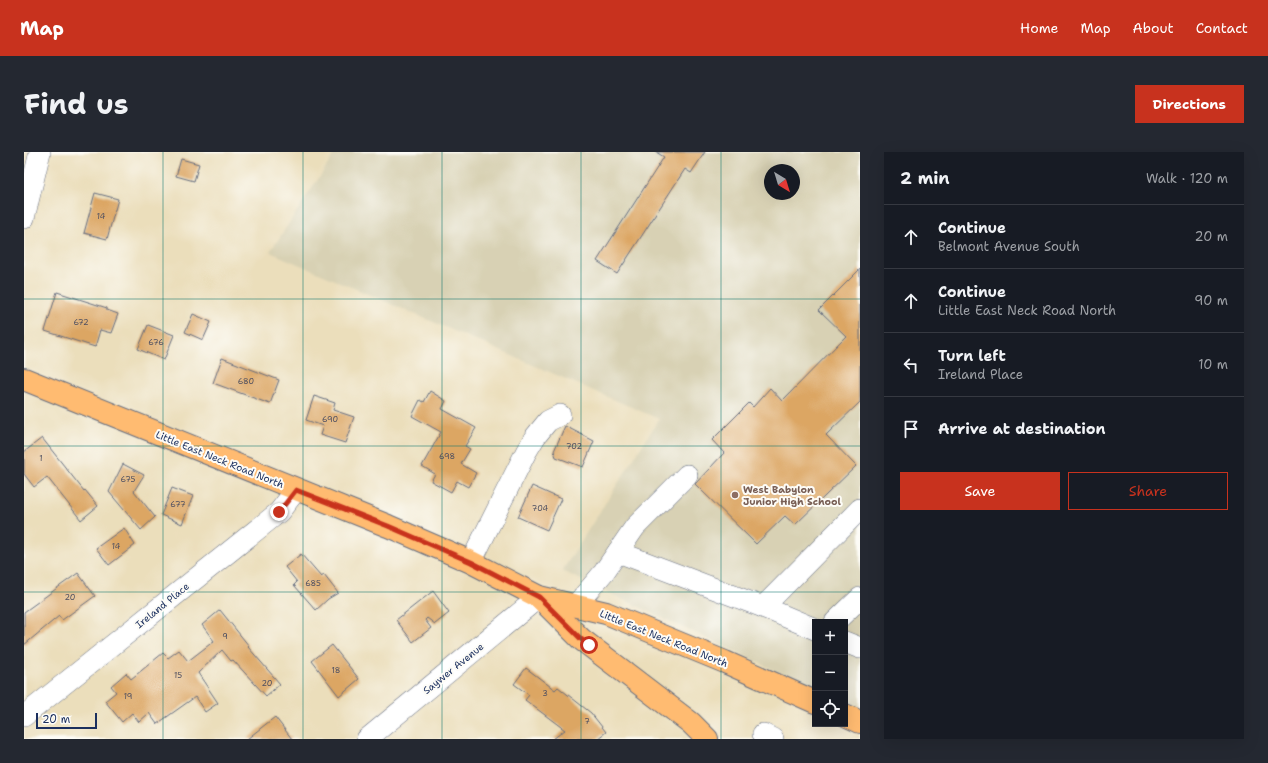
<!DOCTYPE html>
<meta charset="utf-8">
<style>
:root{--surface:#171b24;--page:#242831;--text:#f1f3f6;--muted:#9ea1a6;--line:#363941;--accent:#c8321e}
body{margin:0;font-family:"Shantell Sans",sans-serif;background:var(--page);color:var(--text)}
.controls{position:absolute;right:12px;bottom:12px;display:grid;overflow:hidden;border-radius:0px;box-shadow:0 4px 16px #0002}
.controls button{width:36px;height:36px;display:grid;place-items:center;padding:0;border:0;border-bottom:1px solid var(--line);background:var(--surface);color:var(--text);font:20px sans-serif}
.compass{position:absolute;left:740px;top:12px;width:36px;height:36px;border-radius:50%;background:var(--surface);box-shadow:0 4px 16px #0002;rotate:142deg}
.scale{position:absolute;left:12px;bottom:10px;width:61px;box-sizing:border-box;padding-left:4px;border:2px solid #1b2f5e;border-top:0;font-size:11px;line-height:14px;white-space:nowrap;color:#1b2f5e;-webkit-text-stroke:3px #fdfcf7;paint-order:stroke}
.stop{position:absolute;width:12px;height:12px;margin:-9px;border:3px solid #c8321e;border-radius:50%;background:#fff}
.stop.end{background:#c8321e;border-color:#fff;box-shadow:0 1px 4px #0008}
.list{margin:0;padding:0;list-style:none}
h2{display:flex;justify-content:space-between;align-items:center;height:52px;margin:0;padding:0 16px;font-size:17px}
h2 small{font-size:13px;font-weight:400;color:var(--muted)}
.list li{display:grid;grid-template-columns:26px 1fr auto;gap:12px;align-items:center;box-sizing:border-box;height:64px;padding:0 16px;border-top:1px solid var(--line)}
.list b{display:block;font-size:15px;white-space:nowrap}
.list p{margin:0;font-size:13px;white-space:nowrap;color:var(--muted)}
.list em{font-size:13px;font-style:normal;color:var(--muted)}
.actions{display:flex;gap:8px;padding:12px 16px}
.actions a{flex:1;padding:9px 0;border:1px solid var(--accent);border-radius:0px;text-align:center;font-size:14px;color:var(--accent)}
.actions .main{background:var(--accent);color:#fff}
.icon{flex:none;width:22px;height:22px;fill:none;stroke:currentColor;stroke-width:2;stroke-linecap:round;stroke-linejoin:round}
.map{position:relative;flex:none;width:836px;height:587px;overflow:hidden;border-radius:0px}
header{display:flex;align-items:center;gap:24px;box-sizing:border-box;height:56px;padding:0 20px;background:var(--accent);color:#fff}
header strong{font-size:19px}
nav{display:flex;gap:22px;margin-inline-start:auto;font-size:14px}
.intro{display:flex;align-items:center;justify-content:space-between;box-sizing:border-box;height:96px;padding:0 24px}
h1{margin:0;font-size:28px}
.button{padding:10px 18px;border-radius:0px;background:var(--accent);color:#fff;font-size:14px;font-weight:700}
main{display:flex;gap:24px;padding:0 24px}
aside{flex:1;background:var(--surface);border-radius:0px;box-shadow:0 4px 16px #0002}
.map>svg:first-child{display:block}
.built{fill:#d8d1b4;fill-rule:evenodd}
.building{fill:#dca664}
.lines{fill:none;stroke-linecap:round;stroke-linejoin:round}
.minor-casing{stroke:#646c7f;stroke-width:22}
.major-casing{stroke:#646c7f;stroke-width:24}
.minor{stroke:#fff;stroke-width:21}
.major{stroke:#ffbb71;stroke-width:22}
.route{stroke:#c8321e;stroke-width:5}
.grid{fill:none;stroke:#0f766e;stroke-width:1;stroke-opacity:0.55}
.education-dot{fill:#8d6e63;stroke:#fdfcf7;stroke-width:1.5}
.labels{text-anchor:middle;stroke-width:4;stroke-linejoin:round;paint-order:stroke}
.number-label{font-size:8px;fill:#4b4d60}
.street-label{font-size:10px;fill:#1b2f5e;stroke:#fdfcf7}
.education-label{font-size:10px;font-weight:bold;fill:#785e54;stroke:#fdfcf7;text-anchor:start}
</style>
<header>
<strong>Map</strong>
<nav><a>Home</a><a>Map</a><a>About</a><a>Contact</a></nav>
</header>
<div class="intro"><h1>Find us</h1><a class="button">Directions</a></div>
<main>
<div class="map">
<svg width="836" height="587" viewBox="0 0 836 587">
<rect width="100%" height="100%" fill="#fdfcf7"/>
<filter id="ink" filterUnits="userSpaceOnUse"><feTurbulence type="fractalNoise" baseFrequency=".025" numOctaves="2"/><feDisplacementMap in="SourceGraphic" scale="8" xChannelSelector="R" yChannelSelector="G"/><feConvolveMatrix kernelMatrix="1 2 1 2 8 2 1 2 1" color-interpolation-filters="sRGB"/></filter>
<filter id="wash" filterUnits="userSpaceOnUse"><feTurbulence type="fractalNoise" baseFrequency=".012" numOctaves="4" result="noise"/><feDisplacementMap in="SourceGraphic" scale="16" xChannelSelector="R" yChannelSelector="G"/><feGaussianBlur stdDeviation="0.9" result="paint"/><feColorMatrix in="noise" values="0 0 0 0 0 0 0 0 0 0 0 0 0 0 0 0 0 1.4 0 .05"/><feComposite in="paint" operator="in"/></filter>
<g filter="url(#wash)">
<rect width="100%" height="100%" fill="#ebdebb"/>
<path class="built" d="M312,0h524v558l-15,-7v-81h-30v67l-253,-118 97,-152 -389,-167zM746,18h24v24h-24z"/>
<g id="blocks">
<g class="building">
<polygon points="632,0 681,0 667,21 661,17 593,122 573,109 640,5"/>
<polygon points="157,7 175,12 170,29 152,24"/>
<polygon points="71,41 94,47 83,87 60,81"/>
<polygon points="836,117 836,250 802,283 832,314 771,373 761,364 732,392 671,332 700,301 688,288 725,251 729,255 746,236 758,249 822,184 795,158"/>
<polygon points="33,140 83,156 83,158 94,162 87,181 76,178 71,195 21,179"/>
<polygon points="169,162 187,170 179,188 161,180"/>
<polygon points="124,173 150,183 140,208 114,197"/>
<polygon points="198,206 255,228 246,252 189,231"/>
<polygon points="406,239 422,249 418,257 452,276 441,294 446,297 437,312 452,321 444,335 433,329 427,340 407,329 411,322 398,314 417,280 388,264 396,248 400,250"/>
<polygon points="290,244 311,251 309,258 330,265 321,291 296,283 299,274 282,268"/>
<polygon points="541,274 570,289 559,315 532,305 530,299"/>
<polygon points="18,286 60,339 61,338 74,354 57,368 23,325 10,335 0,322 0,300"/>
<polygon points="99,312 120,323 110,339 131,365 117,378 85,340"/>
<polygon points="508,334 537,347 523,378 494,365"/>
<polygon points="148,336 169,344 158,372 137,363"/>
<polygon points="100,376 111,393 85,413 72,396"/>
<polygon points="277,402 297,425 300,423 314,441 304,447 292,458 270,433 273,430 261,415"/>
<polygon points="54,421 71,444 38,468 35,464 0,493 0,460"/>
<polygon points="409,439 425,461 411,472 403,466 401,468 407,476 389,490 372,468"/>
<polygon points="196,458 225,494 224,495 256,532 242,544 209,508 207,509 198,498 174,521 194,551 181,560 171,545 133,572 125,561 115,570 108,561 98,570 81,549 92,540 87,534 102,521 107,527 139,501 144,506 155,498 164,509 190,489 178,473"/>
<polygon points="308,493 335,527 315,544 288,509"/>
<polygon points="502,516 531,538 534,535 567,561 582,580 573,587 529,587 541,578 501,548 505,543 490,532"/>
<polygon points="251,565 268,587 223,587"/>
</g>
</g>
</g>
<g filter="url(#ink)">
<use href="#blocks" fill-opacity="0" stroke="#646c7f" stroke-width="1"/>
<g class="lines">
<g class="minor-casing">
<g id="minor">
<polyline points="0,66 16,0"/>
<polyline points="594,400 739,455 791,477"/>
<polyline points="447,410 502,300 511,285 524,269 536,263"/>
<polyline points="552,453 580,420 611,375 663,323"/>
<polyline points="739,455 836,357"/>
<polyline points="811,470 836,446"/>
<polyline points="821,490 836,496"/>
<polyline points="0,564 255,360 272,338"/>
<polyline points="739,582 749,587"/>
<polyline points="343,587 515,445"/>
</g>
</g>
<g class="major-casing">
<g id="major">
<polyline points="0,227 364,374 447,410 515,445 582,461 701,510 791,550"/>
<polyline points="515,445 557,487 667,571 683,587"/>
<polyline points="821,563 836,570"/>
</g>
</g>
<use href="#minor" class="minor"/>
<use href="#major" class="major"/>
</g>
</g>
<g class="lines" filter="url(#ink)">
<polyline class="route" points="255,360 272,338 364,374 447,410 515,445 557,487 565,493"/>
</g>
<path class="grid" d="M139,0v587M279,0v587M418,0v587M557,0v587M697,0v587M0,147h836M0,294h836M0,440h836"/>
<circle class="education-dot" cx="711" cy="343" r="4"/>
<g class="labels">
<g class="number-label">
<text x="77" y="67">14</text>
<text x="57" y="173">672</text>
<text x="132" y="193">676</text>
<text x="222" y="232">680</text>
<text x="306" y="270">690</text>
<text x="550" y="297">702</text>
<text x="423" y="307">698</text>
<text x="17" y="309">1</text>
<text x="104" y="330">675</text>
<text x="154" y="355">677</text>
<text x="516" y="359">704</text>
<text x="92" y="397">14</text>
<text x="289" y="434">685</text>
<text x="46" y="448">20</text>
<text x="201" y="487">9</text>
<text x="312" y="521">18</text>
<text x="154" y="526">15</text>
<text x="243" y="534">20</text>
<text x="521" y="544">3</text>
<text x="104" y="547">19</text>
<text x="563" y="572">7</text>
</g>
<g class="street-label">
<text transform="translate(196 307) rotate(22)" y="4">Little East Neck Road North</text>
<text transform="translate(138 453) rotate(-39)" y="4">Ireland Place</text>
<text transform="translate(640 486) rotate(22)" y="4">Little East Neck Road North</text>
<text transform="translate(429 516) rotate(-39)" y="4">Saywer Avenue</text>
</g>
<g class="education-label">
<text x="719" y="341">West Babylon<tspan x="719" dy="12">Junior High School</tspan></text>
</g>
</g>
</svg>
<div class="controls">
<button>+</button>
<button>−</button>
<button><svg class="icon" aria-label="locate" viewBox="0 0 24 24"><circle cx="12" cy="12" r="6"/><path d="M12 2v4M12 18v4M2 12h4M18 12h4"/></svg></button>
</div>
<svg class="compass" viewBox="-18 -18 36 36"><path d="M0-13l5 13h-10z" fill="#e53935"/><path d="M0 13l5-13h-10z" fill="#9ea1a6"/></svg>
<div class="scale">20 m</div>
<div class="stop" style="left:565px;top:493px"></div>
<div class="stop end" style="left:255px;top:360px"></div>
</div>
<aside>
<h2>2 min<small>Walk · 120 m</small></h2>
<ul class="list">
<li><svg class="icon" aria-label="ahead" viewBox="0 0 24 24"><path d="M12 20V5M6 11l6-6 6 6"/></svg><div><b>Continue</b><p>Belmont Avenue South</p></div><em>20 m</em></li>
<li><svg class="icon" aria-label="ahead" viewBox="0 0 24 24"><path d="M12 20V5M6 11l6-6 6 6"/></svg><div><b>Continue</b><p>Little East Neck Road North</p></div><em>90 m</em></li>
<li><svg class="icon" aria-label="left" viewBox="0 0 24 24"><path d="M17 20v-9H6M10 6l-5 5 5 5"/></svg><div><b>Turn left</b><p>Ireland Place</p></div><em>10 m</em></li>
<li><svg class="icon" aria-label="arrive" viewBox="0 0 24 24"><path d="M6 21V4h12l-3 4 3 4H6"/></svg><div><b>Arrive at destination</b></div></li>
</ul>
<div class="actions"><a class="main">Save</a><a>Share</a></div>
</aside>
</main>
